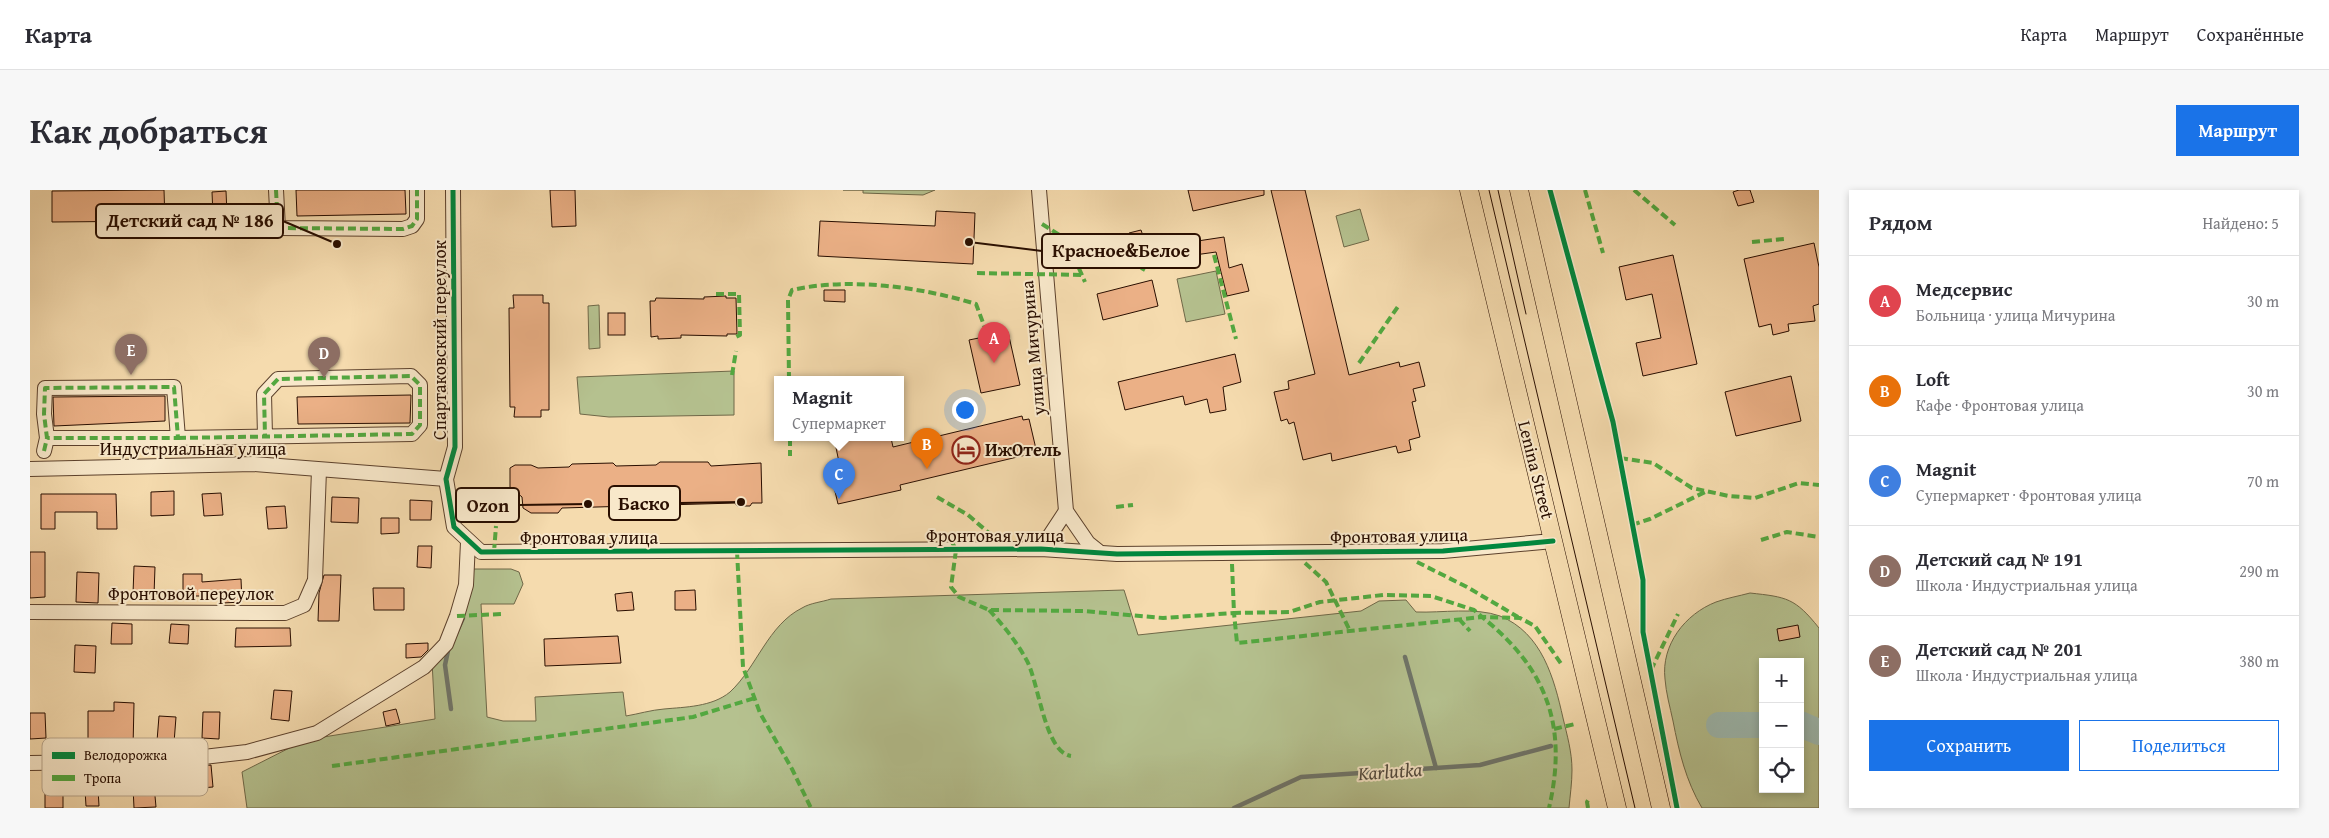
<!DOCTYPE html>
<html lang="ru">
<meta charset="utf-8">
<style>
:root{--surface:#fff;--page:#f7f7f7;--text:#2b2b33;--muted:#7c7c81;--line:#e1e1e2;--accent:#1a73e8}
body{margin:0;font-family:"Gentium Book Plus",serif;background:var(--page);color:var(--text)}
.controls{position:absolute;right:15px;bottom:15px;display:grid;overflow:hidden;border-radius:0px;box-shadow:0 2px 8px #0003}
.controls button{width:45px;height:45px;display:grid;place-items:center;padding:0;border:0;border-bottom:1px solid var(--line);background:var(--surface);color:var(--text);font:25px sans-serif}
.you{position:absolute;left:934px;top:219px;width:18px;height:18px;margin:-12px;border:4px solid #fff;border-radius:50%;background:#1a73e8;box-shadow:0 0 0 8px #1a73e833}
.badge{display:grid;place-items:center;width:32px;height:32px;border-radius:50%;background:var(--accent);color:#fff;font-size:16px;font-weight:700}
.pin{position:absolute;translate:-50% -41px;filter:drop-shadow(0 1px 2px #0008)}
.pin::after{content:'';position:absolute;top:26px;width:18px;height:15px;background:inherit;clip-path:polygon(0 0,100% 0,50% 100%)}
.popup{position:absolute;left:744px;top:186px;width:130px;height:65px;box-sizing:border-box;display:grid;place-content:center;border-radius:0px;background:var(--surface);filter:drop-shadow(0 1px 4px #0005);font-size:16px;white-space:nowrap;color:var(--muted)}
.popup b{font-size:19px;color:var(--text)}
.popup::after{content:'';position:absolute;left:50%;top:100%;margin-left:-10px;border:10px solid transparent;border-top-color:var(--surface)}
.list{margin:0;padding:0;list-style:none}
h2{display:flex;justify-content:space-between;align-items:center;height:65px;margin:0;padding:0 20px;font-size:21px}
h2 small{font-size:16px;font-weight:400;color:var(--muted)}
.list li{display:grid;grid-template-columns:32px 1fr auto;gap:15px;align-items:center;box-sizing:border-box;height:90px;padding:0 20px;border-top:1px solid var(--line)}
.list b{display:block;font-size:19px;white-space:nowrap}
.list p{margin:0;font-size:16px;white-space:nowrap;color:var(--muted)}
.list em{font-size:16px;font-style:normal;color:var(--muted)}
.actions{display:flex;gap:10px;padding:15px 20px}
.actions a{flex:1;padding:11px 0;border:1px solid var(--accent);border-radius:0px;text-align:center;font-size:18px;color:var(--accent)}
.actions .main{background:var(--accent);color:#fff}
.icon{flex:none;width:28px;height:28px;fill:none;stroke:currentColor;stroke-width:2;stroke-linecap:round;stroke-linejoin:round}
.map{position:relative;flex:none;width:1789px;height:618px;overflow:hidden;border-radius:0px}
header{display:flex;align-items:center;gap:30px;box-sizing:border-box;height:70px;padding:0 25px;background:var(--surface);border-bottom:1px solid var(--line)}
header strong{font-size:24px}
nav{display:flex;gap:28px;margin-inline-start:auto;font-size:18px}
.intro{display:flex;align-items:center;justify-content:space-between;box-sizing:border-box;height:120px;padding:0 30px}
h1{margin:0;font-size:35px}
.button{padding:12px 22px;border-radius:0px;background:var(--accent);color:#fff;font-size:18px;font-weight:700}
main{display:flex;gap:30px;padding:0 30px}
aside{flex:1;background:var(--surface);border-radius:0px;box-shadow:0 2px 8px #0003}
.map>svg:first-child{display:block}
.green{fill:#b5c18f;stroke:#6f6848;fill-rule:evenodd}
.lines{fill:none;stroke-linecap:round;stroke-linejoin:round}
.stream{stroke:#6f756a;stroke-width:4.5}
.river{stroke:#9dbab1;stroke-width:26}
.building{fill:#ebb086;stroke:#290e00}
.minor-casing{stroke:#5c412c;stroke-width:16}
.major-casing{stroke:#290e00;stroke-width:19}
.minor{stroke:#f8e8ca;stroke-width:14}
.major{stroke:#f5dbae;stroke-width:18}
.tram{stroke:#290e00;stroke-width:1}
.quiet{stroke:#53a840;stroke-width:4;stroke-dasharray:8 4;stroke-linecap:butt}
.cycleway-casing{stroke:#f8e8ca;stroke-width:8}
.cycleway{stroke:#00873e;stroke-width:5}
.labels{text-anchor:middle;stroke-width:4;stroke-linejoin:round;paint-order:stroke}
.street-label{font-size:18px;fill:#290e00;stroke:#f8e8ca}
.poi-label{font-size:18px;font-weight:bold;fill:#290e00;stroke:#f8e8ca;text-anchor:start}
.water-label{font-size:19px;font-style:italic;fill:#524a3e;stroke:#f8e8ca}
.key{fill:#f8e8ca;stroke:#baa78d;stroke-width:1}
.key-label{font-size:14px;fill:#290e00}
.leader{fill:none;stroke:#290e00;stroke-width:2}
.callout-dot{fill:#290e00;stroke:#f8e8ca;stroke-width:2}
.callout{fill:#f8e8ca;stroke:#290e00;stroke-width:2}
.callout-label{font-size:19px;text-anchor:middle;font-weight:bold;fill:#290e00}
</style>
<header>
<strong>Карта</strong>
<nav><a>Карта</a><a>Маршрут</a><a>Сохранённые</a></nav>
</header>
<div class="intro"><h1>Как добраться</h1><a class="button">Маршрут</a></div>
<main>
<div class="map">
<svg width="1789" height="618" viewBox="0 0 1789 618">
<rect width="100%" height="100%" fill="#f5dbae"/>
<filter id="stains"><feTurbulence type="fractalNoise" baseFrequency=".004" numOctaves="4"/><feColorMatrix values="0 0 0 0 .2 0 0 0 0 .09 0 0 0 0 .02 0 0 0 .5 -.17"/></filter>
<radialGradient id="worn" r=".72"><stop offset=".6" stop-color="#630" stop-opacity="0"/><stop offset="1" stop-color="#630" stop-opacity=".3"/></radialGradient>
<g class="green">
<polygon points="813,0 905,0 893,5 833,3 833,0"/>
<polygon points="1330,19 1339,50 1314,57 1306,26"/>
<polygon points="1186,81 1195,124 1156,132 1147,89"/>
<polygon points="569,115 570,158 559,159 558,116"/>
<polygon points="704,181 704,225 579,227 550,224 547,187"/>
<path d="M441,379h40l8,3 4,12 -9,20h-33l6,113 16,4h33l-1,-24 88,-5 3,24c12,-2 25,-6 38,-7 21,-2 48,-2 66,-17 27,-25 38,-67 72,-84 8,-5 20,-6 29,-9l293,-9 14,45 223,-24 18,-10 27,-1 10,12c26,1 59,-5 84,4 42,17 54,62 63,102 4,17 9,34 9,52 0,13 -2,26 -3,38h-1322l-5,-36 63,-32 130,-21 -3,-58z"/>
<path d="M1720,403c37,4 45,5 69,35v180h-117c-16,-27 -23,-56 -29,-87 -3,-14 -7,-28 -8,-42 -4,-34 20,-65 51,-77 11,-4 23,-6 34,-9zM1733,472h37v127h-37z"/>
</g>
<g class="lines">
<g class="stream">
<polyline points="426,443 433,428"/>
<polyline points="419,456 415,475 421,519"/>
<polyline points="1375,467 1406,578"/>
<polyline points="1204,618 1271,587 1450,575 1521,556"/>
</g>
<g class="river">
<polyline points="1770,534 1789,542"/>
<polyline points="1689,535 1733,535"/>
</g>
</g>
<g class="building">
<polygon points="134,0 135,31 22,32 22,1"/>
<polygon points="266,0 375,0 376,24 267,26"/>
<polygon points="520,0 545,0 546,36 522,37"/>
<polygon points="1158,0 1234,0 1234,5 1163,21"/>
<polygon points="1241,0 1275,0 1319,185 1369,172 1370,177 1389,172 1395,196 1383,199 1386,211 1382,212 1390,247 1379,250 1381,260 1368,263 1366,256 1302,271 1301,263 1273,270 1264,232 1259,234 1257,229 1251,231 1244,202 1259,199 1258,191 1285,184"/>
<polygon points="1709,0 1720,0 1724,12 1708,16 1703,2"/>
<polygon points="196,1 197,24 183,25 182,2"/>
<polygon points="906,21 945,23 943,74 788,66 790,31 905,36"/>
<polygon points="1111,40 1115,52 1102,55 1099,43"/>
<polygon points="1194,47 1199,78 1212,74 1219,101 1197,106 1186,62 1143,68 1141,55"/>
<polygon points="1784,53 1789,77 1789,114 1783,116 1785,131 1758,134 1759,141 1743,145 1741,134 1729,137 1714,69"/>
<polygon points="1643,65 1667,174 1613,186 1606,153 1631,148 1622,104 1596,110 1589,77"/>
<polygon points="1122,90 1128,116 1073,130 1067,104"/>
<polygon points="794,100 815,100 815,112 794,111"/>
<polygon points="483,105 513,105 513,113 519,113 519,220 511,220 511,227 484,227 485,217 480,217 479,118 484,118"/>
<polygon points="696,106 696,108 706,108 707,144 697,144 697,146 651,145 651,148 628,149 628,146 621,147 620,111 625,111 626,108 674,109 674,107"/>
<rect x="578" y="123" width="17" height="22"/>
<polygon points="978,142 990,195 951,203 939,150"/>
<polygon points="1205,164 1211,192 1193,197 1196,220 1180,223 1177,209 1155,215 1153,206 1095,220 1088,192"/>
<polygon points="1761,186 1771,231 1706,246 1695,202"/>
<polygon points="381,205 380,233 268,234 267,207"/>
<polygon points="135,206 135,231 24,236 23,207"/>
<polygon points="992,226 993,230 999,229 1006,259 1000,260 1000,264 870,295 871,300 808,314 800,280 810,277 804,248 861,248 863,257"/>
<polygon points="630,272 678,272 681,276 731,273 732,313 722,313 720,316 707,316 705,313 532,318 528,323 501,323 493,318 492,307 480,297 480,278 485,275 501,275 508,278 539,277 542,274 583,273 586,276 626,275"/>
<polygon points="144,301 144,325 121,326 121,302"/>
<polygon points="191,303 193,325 174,326 172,304"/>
<polygon points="11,304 86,304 87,339 67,339 67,322 25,322 25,339 11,339"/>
<polygon points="302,307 329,308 328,333 301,332"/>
<polygon points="380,310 402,311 401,330 380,330"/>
<polygon points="255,316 257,338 238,339 236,317"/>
<polygon points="351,328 369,328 369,343 351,344"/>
<polygon points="388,356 402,356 401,378 387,377"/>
<polygon points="0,362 15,362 15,407 0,408"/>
<polygon points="104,376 125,377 124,405 103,404"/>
<polygon points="47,382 69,383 68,413 46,412"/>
<polygon points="153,384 172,384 172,392 211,389 212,412 193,413 193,406 153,406"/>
<polygon points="294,385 311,385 309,431 288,431 289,403"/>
<polygon points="343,398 374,398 374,420 344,420"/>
<polygon points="665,400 666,420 645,420 645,401"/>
<polygon points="602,402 604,420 587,421 585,404"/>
<polygon points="82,433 102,434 102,454 81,454"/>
<polygon points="141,434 159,435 158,454 139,453"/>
<polygon points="1768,435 1770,447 1749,451 1747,439"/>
<polygon points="206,438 260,438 261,456 205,457"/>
<polygon points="588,446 591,473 515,476 514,449"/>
<polygon points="398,453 398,460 391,467 376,468 376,454"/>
<polygon points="45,455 66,456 65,483 44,482"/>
<polygon points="244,500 262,501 259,531 241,529"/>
<polygon points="84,512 104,513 103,558 58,554 58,521 84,521"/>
<polygon points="366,519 370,533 356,536 353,522"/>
<polygon points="173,522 190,522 189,549 172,548"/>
<polygon points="0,523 15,523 16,548 0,549"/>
<polygon points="129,526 146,527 144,553 127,551"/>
<polygon points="181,575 183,597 146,600 144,579"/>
<polygon points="15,594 33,595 33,618 15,618"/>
<polygon points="124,595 126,617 104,618 103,597"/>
<polygon points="68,599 69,616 56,616 55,600"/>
</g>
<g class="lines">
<g class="minor-casing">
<g id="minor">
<polyline points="246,0 248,38 373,39 382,36 387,29 387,0"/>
<polyline points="423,0 425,257 416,289 424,337 451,362 1011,359 1087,364 1413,361 1523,351"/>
<polyline points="1009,0 1036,321 1058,353 1068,361"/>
<polyline points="148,248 382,244 390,235 390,195 381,186 248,189 234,204 235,246"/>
<polyline points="14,261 17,248 14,224 15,198 144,197 148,248 17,248"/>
<polyline points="0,279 224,274 416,289"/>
<polyline points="1011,359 1036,321"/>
<polyline points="0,422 255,423 274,415 285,390 289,280"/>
<polyline points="0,573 139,571 217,562 287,543 394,477 416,454 427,426 436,395 438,352"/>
</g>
</g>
<g class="major-casing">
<g id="major">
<polyline points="1439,0 1587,618"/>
<polyline points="1489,0 1631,618"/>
</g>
</g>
<use href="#minor" class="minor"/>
<use href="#major" class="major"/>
<g class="tram">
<polyline points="1459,0 1605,618"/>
<polyline points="1468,0 1496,124"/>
</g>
<g class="quiet">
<polyline points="246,0 248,38 373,39 382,36 387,29 387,0"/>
<polyline points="1555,0 1573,63"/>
<polyline points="1604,0 1645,35"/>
<polyline points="1012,34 1036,49 1055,92"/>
<polyline points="1036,49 1051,45 1115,80"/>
<polyline points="1722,52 1754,49"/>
<polyline points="1184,65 1206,149"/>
<polyline points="947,83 1052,85"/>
<polyline points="686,104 709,104 710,145 706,147"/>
<polyline points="1329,173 1369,115"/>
<polyline points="702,185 706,161"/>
<path d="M759,190l-1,-80 4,-10c57,-13 129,-3 184,14l9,24"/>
<polyline points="148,248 382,244 390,235 390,195 381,186 248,189 234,204 235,246"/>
<polyline points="760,248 760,266"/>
<polyline points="14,261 17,248 14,224 15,198 144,197 148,248 17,248"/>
<polyline points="1590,268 1623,273 1662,298 1699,306 1725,308 1769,293 1789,295"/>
<polyline points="907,307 938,325 966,349"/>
<polyline points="1086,317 1103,315"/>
<polyline points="1602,335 1620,329 1677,301"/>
<path d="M921,350l5,10 -5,37 8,10 30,13 94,1 80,7 71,-5 3,30 245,-26c65,52 86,109 67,191"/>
<polyline points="1731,350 1757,342 1789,347"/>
<polyline points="707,361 713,477 730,523 762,579 781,618"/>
<polyline points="464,362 466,336"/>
<polyline points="1387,372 1437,397 1488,427"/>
<polyline points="1275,373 1296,392 1320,441"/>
<polyline points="1202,374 1204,423 1259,422 1290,412 1353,405 1401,406 1444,420 1452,427 1490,428 1505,436 1532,475"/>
<path d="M959,420c14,15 27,31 37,49 13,22 18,93 45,97"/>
<polyline points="427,426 472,424"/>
<polyline points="1429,429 1440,441"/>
<polyline points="1621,480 1648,424"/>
<polyline points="1524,539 1545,534"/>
<polyline points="302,576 663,527 725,508"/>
<polyline points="1558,618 1557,612 1560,607"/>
</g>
<g class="cycleway-casing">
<g id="cycleway">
<polyline points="423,0 425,257 416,289 424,337 451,362 1011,359 1087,364 1413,361 1523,351"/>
<polyline points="1520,0 1583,232 1613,390 1613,442 1647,618"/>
</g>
</g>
<use href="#cycleway" class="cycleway"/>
</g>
<defs>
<g id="hotel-ring" transform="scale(1.4375)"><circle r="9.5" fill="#f8e8ca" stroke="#8f2418" stroke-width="1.5"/><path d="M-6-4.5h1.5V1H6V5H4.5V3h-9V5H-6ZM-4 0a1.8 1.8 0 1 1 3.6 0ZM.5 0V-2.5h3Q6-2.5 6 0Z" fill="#8f2418"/></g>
</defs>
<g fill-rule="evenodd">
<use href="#hotel-ring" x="936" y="260"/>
</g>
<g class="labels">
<g class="street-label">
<text transform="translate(410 150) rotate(-90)" y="6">Спартаковский переулок</text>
<text transform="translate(1003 158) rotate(-95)" y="6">улица Мичурина</text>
<text x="163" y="265">Индустриальная улица</text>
<text transform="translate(1506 280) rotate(76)" y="6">Lenina Street</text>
<text x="965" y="352">Фронтовая улица</text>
<text transform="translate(1369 346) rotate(-1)" y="6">Фронтовая улица</text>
<text x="559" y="354">Фронтовая улица</text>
<text x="161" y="410">Фронтовой переулок</text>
</g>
<g class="poi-label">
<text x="955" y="266">ИжОтель</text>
</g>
<g class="water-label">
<text transform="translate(1360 581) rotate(-4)" y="7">Karlutka</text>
</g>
</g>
<rect x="12" y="548" width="166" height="58" rx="8" class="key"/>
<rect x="22" y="562" width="23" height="7" fill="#00873e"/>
<rect x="22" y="585" width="23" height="6" fill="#53a840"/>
<g class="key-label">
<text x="54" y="570">Велодорожка</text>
<text x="54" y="593">Тропа</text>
</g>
<path class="leader" d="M307 54L253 31M939 52L1012 61M711 312L650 313M558 314L489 315"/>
<g class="callout-dot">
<circle cx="307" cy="54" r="5"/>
<circle cx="939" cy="52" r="5"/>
<circle cx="711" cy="312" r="5"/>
<circle cx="558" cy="314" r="5"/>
</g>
<g class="callout">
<rect x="66" y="14" width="187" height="34" rx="5"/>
<rect x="1012" y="44" width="158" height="34" rx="5"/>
<rect x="579" y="296" width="71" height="34" rx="5"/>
<rect x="426" y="298" width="63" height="34" rx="5"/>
</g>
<g class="callout-label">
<text x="160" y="37">Детский сад № 186</text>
<text x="1091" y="67">Красное&amp;Белое</text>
<text x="614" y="320">Баско</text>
<text x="458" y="322">Ozon</text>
</g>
<rect width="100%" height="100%" filter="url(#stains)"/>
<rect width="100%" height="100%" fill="url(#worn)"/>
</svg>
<div class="controls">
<button>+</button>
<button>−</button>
<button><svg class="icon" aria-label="locate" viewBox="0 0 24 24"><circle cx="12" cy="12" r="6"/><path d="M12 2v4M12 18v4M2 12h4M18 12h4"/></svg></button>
</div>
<div class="you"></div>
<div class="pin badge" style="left:964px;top:173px;background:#e0444e">A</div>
<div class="pin badge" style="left:897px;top:279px;background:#e8710a">B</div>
<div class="pin badge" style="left:809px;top:309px;background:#3f7fe0">C</div>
<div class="popup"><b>Magnit</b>Супермаркет</div>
<div class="pin badge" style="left:294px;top:188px;background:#8d6e63">D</div>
<div class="pin badge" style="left:101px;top:185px;background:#8d6e63">E</div>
</div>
<aside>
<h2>Рядом<small>Найдено: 5</small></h2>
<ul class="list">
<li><span class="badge" style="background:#e0444e">A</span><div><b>Медсервис</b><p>Больница · улица Мичурина</p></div><em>30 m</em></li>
<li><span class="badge" style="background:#e8710a">B</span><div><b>Loft</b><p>Кафе · Фронтовая улица</p></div><em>30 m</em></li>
<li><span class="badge" style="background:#3f7fe0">C</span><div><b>Magnit</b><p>Супермаркет · Фронтовая улица</p></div><em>70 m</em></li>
<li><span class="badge" style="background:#8d6e63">D</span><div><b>Детский сад № 191</b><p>Школа · Индустриальная улица</p></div><em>290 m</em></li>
<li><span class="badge" style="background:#8d6e63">E</span><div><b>Детский сад № 201</b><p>Школа · Индустриальная улица</p></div><em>380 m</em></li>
</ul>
<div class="actions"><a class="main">Сохранить</a><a>Поделиться</a></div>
</aside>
</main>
